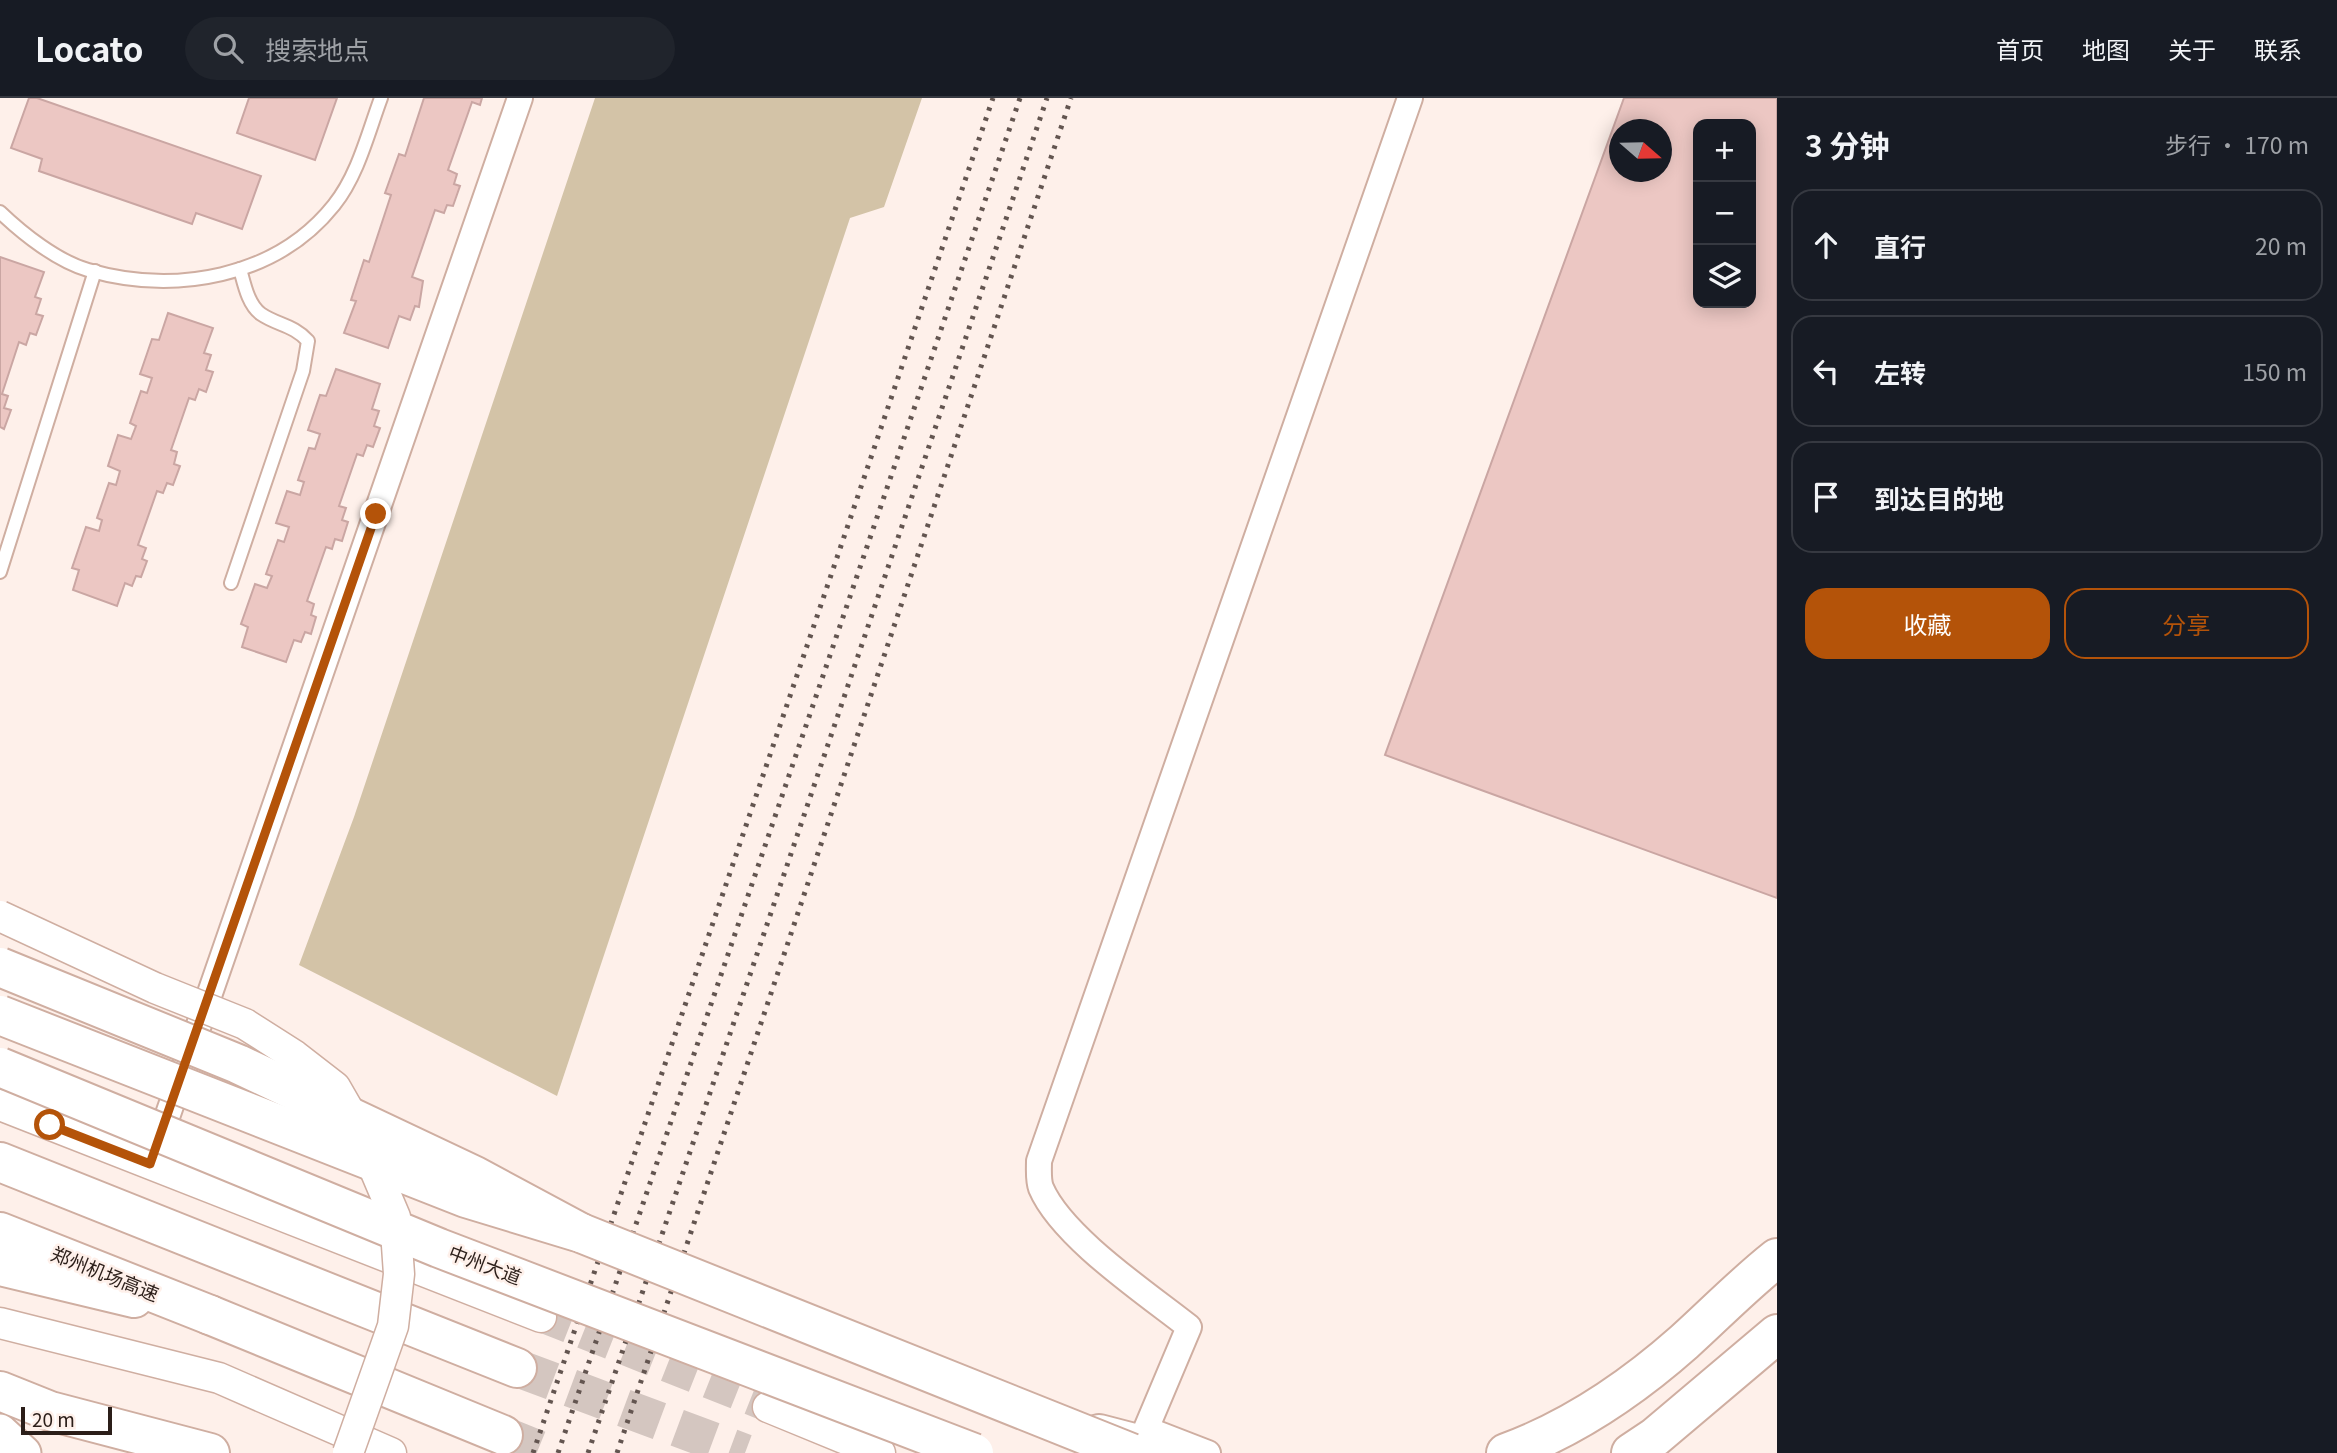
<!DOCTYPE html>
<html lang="zh">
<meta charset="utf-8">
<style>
:root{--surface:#171b24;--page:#20242c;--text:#f1f3f6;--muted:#9ea1a6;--line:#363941;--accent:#b45309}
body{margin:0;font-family:Georgia,"Noto Sans SC",serif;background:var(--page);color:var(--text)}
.controls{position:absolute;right:21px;top:21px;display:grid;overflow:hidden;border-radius:14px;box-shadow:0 4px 18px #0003}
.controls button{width:63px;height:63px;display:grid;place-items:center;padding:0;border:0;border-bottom:2px solid var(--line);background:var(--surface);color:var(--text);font:35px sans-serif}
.compass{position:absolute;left:1609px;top:21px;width:63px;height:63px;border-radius:50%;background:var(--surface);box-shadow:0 4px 18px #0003;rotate:110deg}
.scale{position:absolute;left:21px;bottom:18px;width:91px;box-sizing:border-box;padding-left:7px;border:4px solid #2b1e19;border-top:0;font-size:19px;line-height:24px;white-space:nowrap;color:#2b1e19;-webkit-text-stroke:5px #fef0ea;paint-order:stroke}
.stop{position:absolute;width:21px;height:21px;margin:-16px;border:5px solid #b45309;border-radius:50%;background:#fff}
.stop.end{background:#b45309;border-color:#fff;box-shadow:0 2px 7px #0008}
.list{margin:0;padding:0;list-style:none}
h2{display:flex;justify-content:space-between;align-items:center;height:91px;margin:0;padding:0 28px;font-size:30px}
h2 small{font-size:23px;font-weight:400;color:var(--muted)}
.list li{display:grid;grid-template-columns:46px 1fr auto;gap:21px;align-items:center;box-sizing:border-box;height:112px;margin:0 14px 14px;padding:0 14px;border:2px solid var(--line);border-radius:21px}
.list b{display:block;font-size:26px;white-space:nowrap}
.list em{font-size:23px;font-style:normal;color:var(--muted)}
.actions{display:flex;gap:14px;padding:21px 28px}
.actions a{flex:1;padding:16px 0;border:2px solid var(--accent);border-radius:21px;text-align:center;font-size:24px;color:var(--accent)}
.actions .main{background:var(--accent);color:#fff}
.icon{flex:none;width:38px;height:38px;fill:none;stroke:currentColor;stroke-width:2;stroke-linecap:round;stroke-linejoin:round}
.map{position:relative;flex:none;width:1777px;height:1355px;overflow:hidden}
header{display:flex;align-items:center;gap:42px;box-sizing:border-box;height:98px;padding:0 35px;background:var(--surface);border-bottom:2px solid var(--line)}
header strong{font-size:33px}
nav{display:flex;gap:38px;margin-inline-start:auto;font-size:24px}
.search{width:490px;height:63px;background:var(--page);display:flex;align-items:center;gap:18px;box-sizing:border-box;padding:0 24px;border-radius:38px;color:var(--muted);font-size:26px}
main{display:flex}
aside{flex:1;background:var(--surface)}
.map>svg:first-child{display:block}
.green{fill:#d3c3a7}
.building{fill:#ecc7c3;stroke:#caa6a3;stroke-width:2;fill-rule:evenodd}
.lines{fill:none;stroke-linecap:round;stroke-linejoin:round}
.tertiary-tunnel{stroke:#d4c6c0;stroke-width:30;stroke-dasharray:30 15;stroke-linecap:butt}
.trunk-tunnel{stroke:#d4c6c0;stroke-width:38;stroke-dasharray:38 19;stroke-linecap:butt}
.service-casing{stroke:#cfaea1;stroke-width:16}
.minor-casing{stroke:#cfaea1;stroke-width:28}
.tertiary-casing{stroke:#cfaea1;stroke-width:33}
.secondary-casing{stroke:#cfaea1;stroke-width:37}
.primary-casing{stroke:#cfaea1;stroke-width:42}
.trunk-casing{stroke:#cfaea1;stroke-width:42}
.motorway-casing{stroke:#cfaea1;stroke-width:42}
.service{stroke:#fff;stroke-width:12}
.minor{stroke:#fff;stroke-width:24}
.tertiary{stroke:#fff;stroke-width:30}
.secondary{stroke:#fff;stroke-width:33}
.primary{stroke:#fff;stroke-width:38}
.trunk{stroke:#fff;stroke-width:38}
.motorway{stroke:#fff;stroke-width:38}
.rail{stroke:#635550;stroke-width:5;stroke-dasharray:3.5 7;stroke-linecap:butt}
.tertiary-bridge-casing{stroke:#cfaea1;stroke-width:33;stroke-linecap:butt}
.trunk-bridge-casing{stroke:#cfaea1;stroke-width:42;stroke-linecap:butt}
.motorway-bridge-casing{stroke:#cfaea1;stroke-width:42;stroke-linecap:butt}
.tertiary-bridge{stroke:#fff;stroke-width:30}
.trunk-bridge{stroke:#fff;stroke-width:38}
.motorway-bridge{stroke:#fff;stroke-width:38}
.route{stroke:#b45309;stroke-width:9}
.labels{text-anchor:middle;stroke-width:5;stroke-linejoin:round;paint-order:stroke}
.street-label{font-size:19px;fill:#2b1e19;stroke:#fef0ea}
</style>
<header>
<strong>Locato</strong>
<div class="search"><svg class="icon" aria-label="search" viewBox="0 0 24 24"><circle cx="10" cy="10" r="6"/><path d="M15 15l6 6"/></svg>搜索地点</div>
<nav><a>首页</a><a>地图</a><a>关于</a><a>联系</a></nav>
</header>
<main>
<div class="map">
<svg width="1777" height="1355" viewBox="0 0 1777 1355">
<rect width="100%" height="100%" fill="#fef0ea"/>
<polygon class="green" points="595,0 922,0 884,109 850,120 557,998 299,867 354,719"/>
<g class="building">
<polygon points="29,0 37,0 261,78 242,131 196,115 192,126 39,73 42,61 11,50"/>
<polygon points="249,0 337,0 315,62 237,35"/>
<polygon points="424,0 482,0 480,7 472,4 448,72 457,76 454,86 460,88 453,108 447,107 444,115 435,112 412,179 423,183 419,209 415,208 410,222 399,218 388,250 344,235 356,203 351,202 364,162 369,164 391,97 385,95 399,56 405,58"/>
<path d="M1624,0h153v800l-392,-143zM1698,26h53v179h-53zM1619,32h42v42h-42z"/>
<polygon points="0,159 44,174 35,199 41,201 36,216 43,218 36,237 30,235 26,247 19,244 2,296 8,298 4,310 11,312 4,331 0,329"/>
<polygon points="168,215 213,230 204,255 211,257 206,272 213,274 206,294 199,291 195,302 189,300 171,352 177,354 174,366 180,368 173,387 167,385 163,395 157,393 138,447 146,450 142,461 147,463 141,479 136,478 132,488 125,485 117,508 73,492 79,472 72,470 86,429 99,433 102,422 97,420 109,385 116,387 120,373 108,368 118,337 131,341 136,328 130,325 141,293 147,295 152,280 140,276 152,241 159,242"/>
<polygon points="336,271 380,286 372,311 379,313 374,328 380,330 373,349 367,347 363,358 357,356 339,408 346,410 342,422 348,424 342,443 335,441 332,451 326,449 307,503 314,506 311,517 316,519 311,536 305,534 301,544 294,542 286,564 242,549 248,529 241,526 255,486 267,490 272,478 266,476 278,442 284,444 289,429 276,425 287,393 300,397 304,384 298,382 309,350 315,351 320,336 308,332 320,297 326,298"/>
</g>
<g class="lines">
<polyline class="tertiary-tunnel" points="541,1219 768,1309"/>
<g class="trunk-tunnel">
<polyline points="517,1270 745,1355"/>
<polyline points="503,1337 547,1355"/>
</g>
<g class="service-casing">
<g id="service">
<path d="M0,114c23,22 57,49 88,58 86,25 188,8 246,-65 24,-30 34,-72 47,-107"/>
<polyline points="0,474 95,173"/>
<path d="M231,485l72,-212 5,-30c-14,-16 -31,-16 -47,-27 -13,-9 -17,-31 -21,-45"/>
</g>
</g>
<g class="minor-casing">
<g id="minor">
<polyline points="157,1048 520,0"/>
<path d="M1208,1355l-62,-24 43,-102c-43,-34 -127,-90 -148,-139 -3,-8 -2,-18 -2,-27l371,-1063"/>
</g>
</g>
<g class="tertiary-casing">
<g id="tertiary">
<polyline points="0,1007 541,1219"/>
<polyline points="0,1225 219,1280 391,1355"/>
<polyline points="768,1309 880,1355"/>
</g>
</g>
<g class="secondary-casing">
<polyline id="secondary" points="0,1333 24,1355"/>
</g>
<g class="primary-casing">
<polyline id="primary" points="0,1168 134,1200"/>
</g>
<g class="trunk-casing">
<g id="trunk">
<polyline points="0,1064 517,1270"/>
<polyline points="210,1217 503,1337"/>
<polyline points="0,1293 50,1313 210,1355"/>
<polyline points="1099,1336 1172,1355"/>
<path d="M1506,1355c66,-24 126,-65 178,-111 31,-28 60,-58 93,-84"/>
<polyline points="1631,1355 1655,1339 1777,1236"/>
</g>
</g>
<g class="motorway-casing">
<polyline id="motorway" points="0,1134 210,1217"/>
</g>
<use href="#service" class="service"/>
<use href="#minor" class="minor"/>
<use href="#tertiary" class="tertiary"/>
<use href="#secondary" class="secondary"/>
<use href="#primary" class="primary"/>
<use href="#trunk" class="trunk"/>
<use href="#motorway" class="motorway"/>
<g class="rail">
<polyline points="533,1355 993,0"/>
<polyline points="558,1355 1020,0"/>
<polyline points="588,1355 1047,0"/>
<polyline points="617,1355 1071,0"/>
</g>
<g class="tertiary-bridge-casing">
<polyline id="tertiary-bridge" points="0,818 155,890 245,926 295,958 335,989 354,1022 395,1119 399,1176 393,1228 348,1355"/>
</g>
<g class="trunk-bridge-casing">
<g id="trunk-bridge">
<polyline points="0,917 466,1100 581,1135 1131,1355"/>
<polyline points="0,969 439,1150 974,1355"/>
</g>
</g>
<g class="motorway-bridge-casing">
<polyline id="motorway-bridge" points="0,869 238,966 475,1078 581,1135"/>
</g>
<use href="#tertiary-bridge" class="tertiary-bridge"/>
<use href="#trunk-bridge" class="trunk-bridge"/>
<use href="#motorway-bridge" class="motorway-bridge"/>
</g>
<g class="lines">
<polyline class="route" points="50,1027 150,1066 376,416"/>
</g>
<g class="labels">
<g class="street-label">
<text transform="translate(485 1167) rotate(21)" y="7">中州大道</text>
<text transform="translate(105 1176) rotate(22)" y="7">郑州机场高速</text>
</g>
</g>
</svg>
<div class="controls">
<button>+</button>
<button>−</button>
<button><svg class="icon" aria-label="layers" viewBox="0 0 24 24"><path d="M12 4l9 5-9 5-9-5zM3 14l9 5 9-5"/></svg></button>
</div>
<svg class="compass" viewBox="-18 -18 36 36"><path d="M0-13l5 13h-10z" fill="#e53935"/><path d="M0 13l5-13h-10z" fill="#9ea1a6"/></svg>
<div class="scale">20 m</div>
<div class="stop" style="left:50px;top:1027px"></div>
<div class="stop end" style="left:376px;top:416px"></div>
</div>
<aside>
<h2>3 分钟<small>步行 · 170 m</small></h2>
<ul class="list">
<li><svg class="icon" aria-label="ahead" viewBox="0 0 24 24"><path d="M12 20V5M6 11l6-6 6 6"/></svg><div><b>直行</b></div><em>20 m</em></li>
<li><svg class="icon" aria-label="left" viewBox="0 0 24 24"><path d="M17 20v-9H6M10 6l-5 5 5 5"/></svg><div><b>左转</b></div><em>150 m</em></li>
<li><svg class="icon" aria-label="arrive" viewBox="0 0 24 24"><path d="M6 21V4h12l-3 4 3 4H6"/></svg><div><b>到达目的地</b></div></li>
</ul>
<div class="actions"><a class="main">收藏</a><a>分享</a></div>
</aside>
</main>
